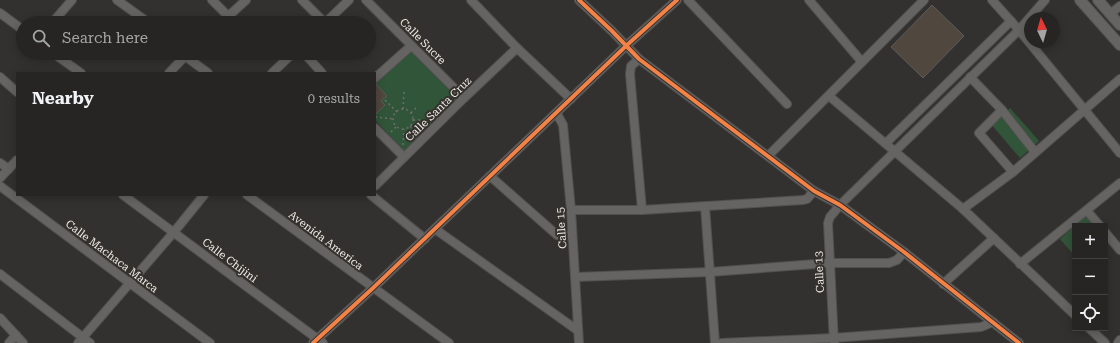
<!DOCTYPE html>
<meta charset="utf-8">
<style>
:root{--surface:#262523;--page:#323130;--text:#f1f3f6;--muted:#a4a5a6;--line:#424241}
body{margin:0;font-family:"Roboto Serif",serif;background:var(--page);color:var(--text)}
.controls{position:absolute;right:12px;bottom:12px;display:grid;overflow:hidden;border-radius:0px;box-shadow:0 2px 10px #0003}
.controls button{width:36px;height:36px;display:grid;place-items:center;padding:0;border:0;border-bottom:1px solid var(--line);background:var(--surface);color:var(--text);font:20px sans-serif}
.compass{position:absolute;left:1024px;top:12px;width:36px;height:36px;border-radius:50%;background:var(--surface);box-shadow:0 2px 10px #0003;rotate:355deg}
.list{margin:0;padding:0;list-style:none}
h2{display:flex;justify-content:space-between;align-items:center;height:52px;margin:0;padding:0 16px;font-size:17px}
h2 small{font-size:13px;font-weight:400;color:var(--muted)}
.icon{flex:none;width:22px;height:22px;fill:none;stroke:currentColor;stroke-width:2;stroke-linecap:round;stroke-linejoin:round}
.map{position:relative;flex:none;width:1120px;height:343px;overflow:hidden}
.search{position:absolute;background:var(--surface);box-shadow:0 2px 10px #0003;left:16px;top:16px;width:360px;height:44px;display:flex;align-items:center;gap:10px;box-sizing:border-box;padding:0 14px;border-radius:22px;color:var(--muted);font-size:15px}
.panel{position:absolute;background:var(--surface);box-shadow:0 2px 10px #0003;left:16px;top:72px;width:360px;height:124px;border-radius:0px}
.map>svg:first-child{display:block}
.green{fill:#315539}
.building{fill:#50473e;stroke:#5d5b59}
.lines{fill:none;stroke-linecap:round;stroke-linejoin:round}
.minor-casing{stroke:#51504e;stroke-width:10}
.tertiary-casing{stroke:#51504e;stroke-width:12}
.path{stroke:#6e6d6c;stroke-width:1.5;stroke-dasharray:2 3;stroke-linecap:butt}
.minor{stroke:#656463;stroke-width:8}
.tertiary{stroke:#656463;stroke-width:10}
.cycleway-casing{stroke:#35312d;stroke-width:6}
.cycleway{stroke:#f48246;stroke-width:4}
.labels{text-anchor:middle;stroke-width:4;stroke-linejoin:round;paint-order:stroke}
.street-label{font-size:11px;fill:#edebe8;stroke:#35312d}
</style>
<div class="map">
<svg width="1120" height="343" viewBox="0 0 1120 343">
<rect width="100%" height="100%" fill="#33312f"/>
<g class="green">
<polygon points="411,51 458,99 404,151 375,120 375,84"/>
<polygon points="1010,108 1039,141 1020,158 991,124"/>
<polygon points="1091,211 1104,226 1075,226 1075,256 1060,239"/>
</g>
<g class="building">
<polygon points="932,5 964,36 923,78 891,47"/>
<polygon points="375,83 387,96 381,101 385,105 375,115"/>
</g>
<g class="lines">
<g class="minor-casing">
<g id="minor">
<polyline points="117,0 149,23"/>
<polyline points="212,0 228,16"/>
<polyline points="302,0 325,23"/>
<polyline points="366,0 464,98"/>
<polyline points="471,0 517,48 571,99"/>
<polyline points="579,0 612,31 639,59 814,191 840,205 904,252 1019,343"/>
<polyline points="688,0 787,104"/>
<polyline points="809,0 862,62"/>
<polyline points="992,0 1019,30 1120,153"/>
<polyline points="0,13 23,30"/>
<polyline points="1110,14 1120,6"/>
<polyline points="52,23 72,0"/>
<polyline points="221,23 246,0"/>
<polyline points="325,23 349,0"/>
<polyline points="53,53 81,73"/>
<polyline points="304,53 322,73"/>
<polyline points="185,56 208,73"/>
<polyline points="639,59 631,66 630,74 642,210"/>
<polyline points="169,73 188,53"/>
<polyline points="272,73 293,53"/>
<polyline points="0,77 17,92"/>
<polyline points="970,77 1002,110 1035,152"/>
<polyline points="375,78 411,46"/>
<polyline points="829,96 963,209 1075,315"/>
<polyline points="1002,110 979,133 1013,172"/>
<polyline points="557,114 563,125 571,210 579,343"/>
<polyline points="375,128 404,157"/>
<polyline points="886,143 1011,21"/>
<polyline points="768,156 924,0"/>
<polyline points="0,163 9,169"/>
<polyline points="490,176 557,235 564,237 572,233"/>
<polyline points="0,178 17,160"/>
<polyline points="0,186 210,343"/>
<polyline points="375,186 464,98 517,48"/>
<polyline points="123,195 323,343"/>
<polyline points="247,195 449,343"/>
<polyline points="371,195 425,239"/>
<polyline points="705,206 715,343"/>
<polyline points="963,209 1013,172 1120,79"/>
<polyline points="571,210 642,210 803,200 807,199 814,191"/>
<polyline points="1087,211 1100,226"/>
<polyline points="435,229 577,330"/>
<polyline points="1105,232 1120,250"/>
<polyline points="1020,264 1120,183"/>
<polyline points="0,274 90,343"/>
<polyline points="576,277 710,272 829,263 889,263 897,260 904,252"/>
<polyline points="943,284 994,238"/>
<polyline points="0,318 23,343"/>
<polyline points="1089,328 1105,343"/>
<polyline points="9,343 16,335"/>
<polyline points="78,343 174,232 204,195"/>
<polyline points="313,343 373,288 627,45 677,0"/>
<polyline points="722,343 833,338 981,327 993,322"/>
<polyline points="834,343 828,223 830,217 840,205 1019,30 1045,0"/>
<polyline points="1118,343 1120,340"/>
</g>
</g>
<g class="tertiary-casing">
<g id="tertiary">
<polyline points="1080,0 1120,45"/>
<polyline points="1098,0 1120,25"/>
</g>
</g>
<g class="path">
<polyline points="385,100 397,112"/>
<polyline points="403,109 404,90"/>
<circle cx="403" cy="119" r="10"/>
<polyline points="411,113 418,106"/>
<polyline points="375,117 394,119"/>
<polyline points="413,120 429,120"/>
<polyline points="410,126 417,133"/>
<polyline points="391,132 397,126"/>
<polyline points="403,145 404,129"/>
</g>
<use href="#minor" class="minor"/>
<use href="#tertiary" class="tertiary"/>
<g class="cycleway-casing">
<g id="cycleway">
<polyline points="579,0 612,31 639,59 814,191 840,205 904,252 1019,343"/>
<polyline points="313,343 373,288 627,45 677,0"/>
</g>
</g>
<use href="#cycleway" class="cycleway"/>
</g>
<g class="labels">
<g class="street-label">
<text transform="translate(423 41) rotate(45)" y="4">Calle Sucre</text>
<text transform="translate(438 109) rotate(-44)" y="4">Calle Santa Cruz</text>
<text transform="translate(561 228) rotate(-94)" y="4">Calle 15</text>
<text transform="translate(326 240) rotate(37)" y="4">Avenida America</text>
<text transform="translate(112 256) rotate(37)" y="4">Calle Machaca Marca</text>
<text transform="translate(230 260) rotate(37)" y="4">Calle Chijini</text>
<text transform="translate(819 272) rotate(-93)" y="4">Calle 13</text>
</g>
</g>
</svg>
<div class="controls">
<button>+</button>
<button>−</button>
<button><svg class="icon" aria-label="locate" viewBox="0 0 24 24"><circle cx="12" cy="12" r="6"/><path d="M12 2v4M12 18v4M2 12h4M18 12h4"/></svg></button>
</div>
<svg class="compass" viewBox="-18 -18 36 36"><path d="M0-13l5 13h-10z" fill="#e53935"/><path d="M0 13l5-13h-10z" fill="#a4a5a6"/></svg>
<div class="search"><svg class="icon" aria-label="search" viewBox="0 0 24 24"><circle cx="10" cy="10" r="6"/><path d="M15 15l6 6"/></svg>Search here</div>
<section class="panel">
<h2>Nearby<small>0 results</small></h2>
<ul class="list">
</ul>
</section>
</div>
